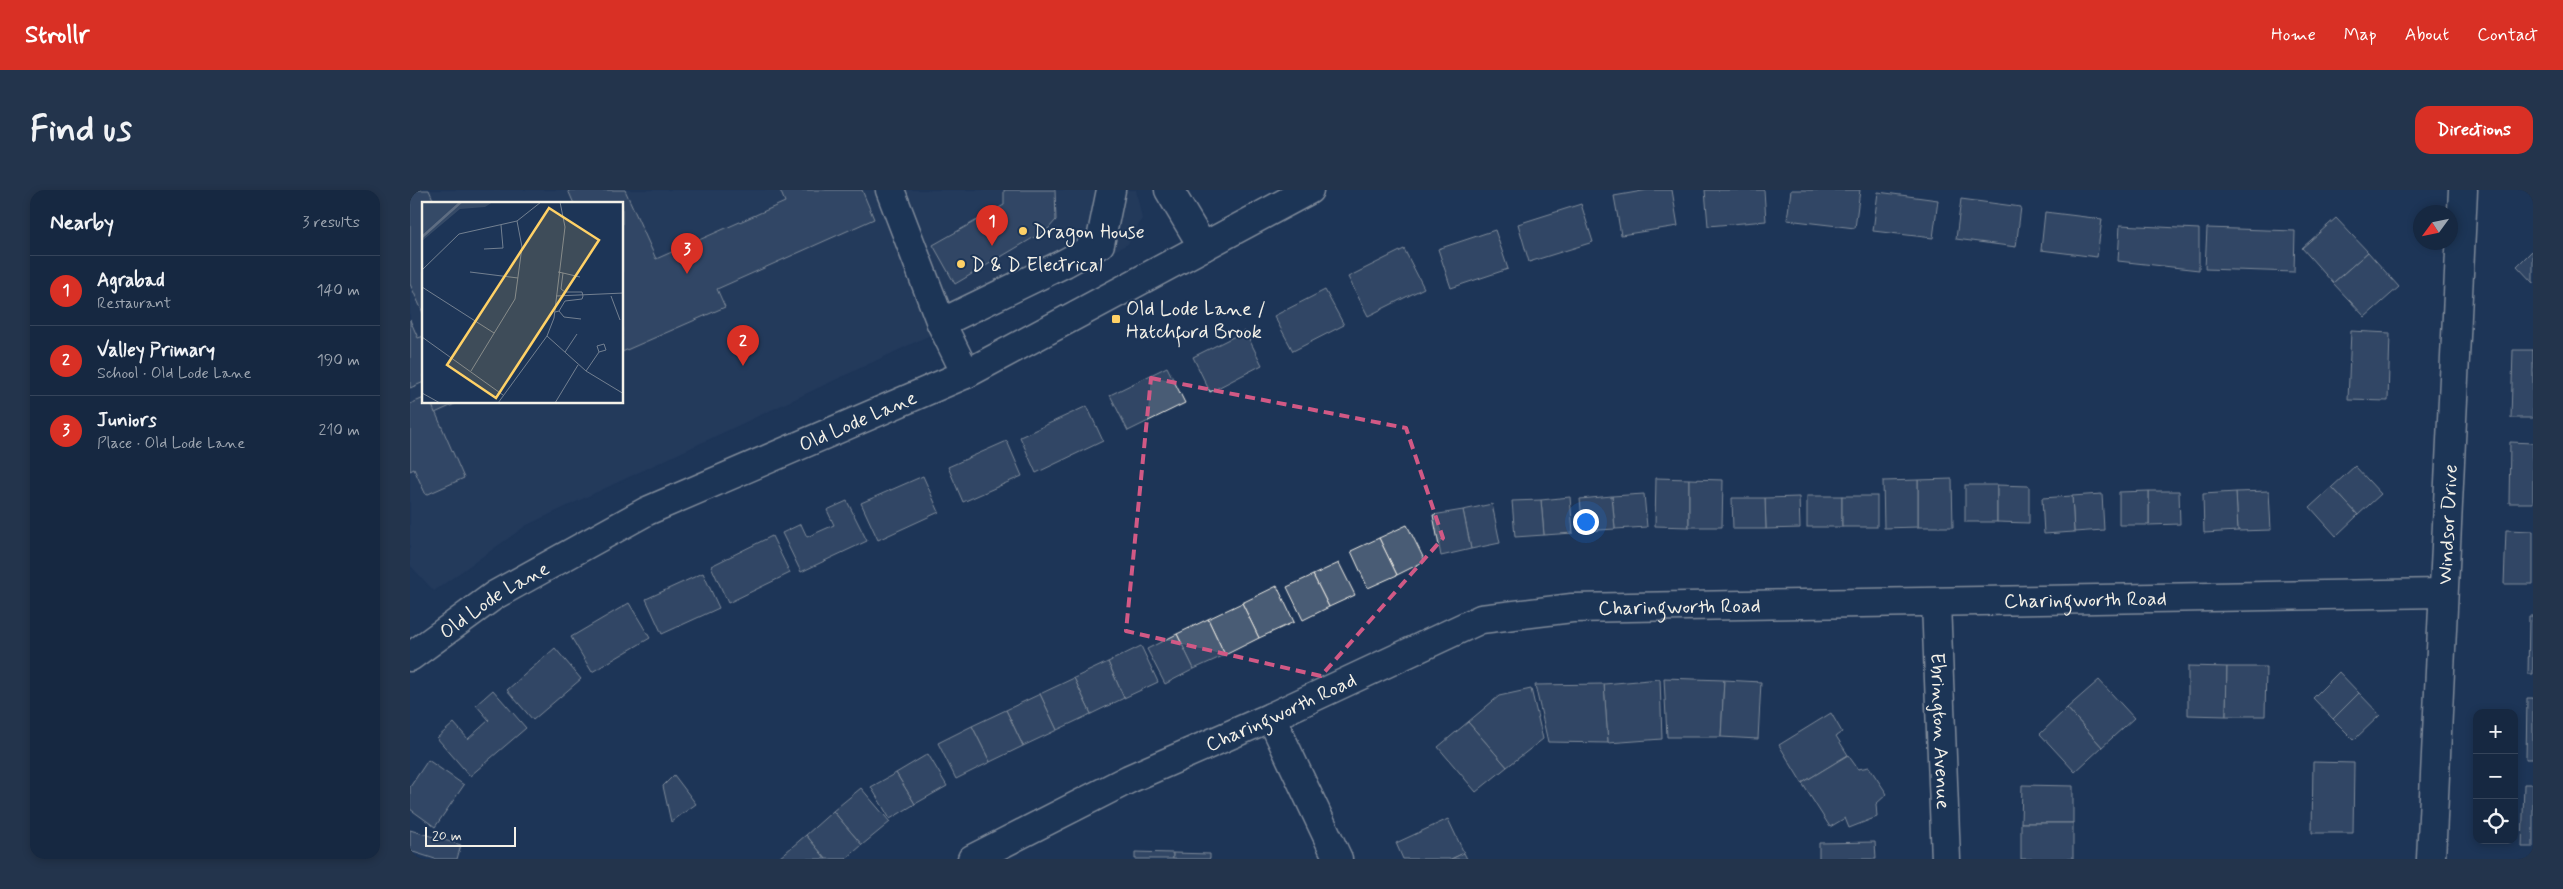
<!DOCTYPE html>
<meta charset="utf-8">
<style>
:root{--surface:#162841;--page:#23344c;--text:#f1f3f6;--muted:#9ea6b1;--line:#35445a;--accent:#d93025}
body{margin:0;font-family:Mynerve,sans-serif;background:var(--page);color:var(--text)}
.controls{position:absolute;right:15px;bottom:15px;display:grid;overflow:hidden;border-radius:10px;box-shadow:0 2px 8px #0003}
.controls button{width:45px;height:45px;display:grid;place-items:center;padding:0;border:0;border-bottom:1px solid var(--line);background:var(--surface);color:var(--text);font:25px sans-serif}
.compass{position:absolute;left:2003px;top:15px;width:45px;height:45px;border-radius:50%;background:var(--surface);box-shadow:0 2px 8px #0003;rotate:237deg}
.scale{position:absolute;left:15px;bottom:12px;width:91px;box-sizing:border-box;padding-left:5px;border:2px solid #f4f1e8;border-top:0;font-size:14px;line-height:18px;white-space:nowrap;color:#f4f1e8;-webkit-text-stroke:4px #1d3557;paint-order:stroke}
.you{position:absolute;left:1175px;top:331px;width:18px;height:18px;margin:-12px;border:4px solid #fff;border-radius:50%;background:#1a73e8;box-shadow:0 0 0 8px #1a73e833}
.badge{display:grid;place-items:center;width:32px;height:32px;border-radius:50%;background:var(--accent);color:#fff;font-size:16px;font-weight:700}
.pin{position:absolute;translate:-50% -41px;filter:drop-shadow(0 1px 2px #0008)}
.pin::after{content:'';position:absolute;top:26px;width:18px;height:15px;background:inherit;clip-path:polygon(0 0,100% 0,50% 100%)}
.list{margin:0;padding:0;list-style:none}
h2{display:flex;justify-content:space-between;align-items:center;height:65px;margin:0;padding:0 20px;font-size:21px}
h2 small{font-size:16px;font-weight:400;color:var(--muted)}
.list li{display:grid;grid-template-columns:32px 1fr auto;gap:15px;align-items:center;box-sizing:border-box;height:70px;padding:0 20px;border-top:1px solid var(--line)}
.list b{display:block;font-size:19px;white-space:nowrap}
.list p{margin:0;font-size:16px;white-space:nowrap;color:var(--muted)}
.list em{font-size:16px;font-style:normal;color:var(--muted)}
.icon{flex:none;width:28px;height:28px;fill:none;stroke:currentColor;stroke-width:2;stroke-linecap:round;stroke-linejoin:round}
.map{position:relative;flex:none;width:2123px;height:669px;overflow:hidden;border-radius:15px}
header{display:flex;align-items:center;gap:30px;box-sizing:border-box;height:70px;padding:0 25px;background:var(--accent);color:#fff}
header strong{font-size:24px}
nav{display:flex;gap:28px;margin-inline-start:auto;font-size:18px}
.intro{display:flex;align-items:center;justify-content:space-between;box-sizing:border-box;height:120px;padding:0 30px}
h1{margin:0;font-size:35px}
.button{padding:12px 22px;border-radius:15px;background:var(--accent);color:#fff;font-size:18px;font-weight:700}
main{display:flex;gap:30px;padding:0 30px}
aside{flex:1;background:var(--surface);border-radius:15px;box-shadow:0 2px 8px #0003}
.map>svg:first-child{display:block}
.built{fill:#2a4060;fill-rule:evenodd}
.building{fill:#485b74;stroke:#f4f1e8}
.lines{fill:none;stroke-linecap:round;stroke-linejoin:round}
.minor-casing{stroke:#f4f1e8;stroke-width:31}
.minor{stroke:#1d3557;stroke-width:28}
.marked{fill:none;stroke:#d15985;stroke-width:4;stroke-dasharray:10 6;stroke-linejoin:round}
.poi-dot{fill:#ffd166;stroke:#1d3557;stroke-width:2}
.labels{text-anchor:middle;stroke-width:4;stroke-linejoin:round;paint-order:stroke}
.poi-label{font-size:20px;fill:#f4f1e8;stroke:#1d3557;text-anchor:start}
.street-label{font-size:20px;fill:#f4f1e8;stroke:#1d3557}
.inset-river{fill:none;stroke:#5e6d82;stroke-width:2.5}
.inset-road{fill:none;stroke:#738091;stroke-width:1}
.view{fill:#ffd166;fill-opacity:0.15;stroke:#ffd166;stroke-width:2.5}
.inset-edge{fill:none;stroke:#f4f1e8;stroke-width:2.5}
</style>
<header>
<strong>Strollr</strong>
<nav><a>Home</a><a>Map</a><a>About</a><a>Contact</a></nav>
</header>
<div class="intro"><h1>Find us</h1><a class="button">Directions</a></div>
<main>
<aside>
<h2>Nearby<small>3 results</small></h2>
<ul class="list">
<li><span class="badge">1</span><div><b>Agrabad</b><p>Restaurant</p></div><em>140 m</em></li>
<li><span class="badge">2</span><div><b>Valley Primary</b><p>School · Old Lode Lane</p></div><em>190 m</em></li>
<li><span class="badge">3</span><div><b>Juniors</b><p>Place · Old Lode Lane</p></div><em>210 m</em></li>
</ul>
</aside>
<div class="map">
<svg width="2123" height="669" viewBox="0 0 2123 669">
<rect width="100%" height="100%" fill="#1d3557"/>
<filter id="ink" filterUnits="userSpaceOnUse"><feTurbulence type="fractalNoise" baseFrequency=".02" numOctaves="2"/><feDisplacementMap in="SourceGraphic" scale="10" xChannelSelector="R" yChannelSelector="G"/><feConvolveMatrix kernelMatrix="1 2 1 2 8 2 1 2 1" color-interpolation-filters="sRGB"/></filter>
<g filter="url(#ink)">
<path class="built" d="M0,0h726l6,29 -14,25 -143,72 -44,14 -414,195 -93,66 -24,-26zM14,14h198v198h-198z"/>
<g class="building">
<polygon points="0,0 19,0 25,14 14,14 14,125 0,94"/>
<polygon points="158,0 215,0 246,69 375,12 370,0 452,0 464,29 307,99 315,117 212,162 212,14 164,14"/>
<polygon points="594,0 645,0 646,30 638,39 545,94 523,55 594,15"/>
<polygon points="1238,0 1262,0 1268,36 1211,45 1204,6"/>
<polygon points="1295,0 1354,0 1356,31 1298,36"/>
<polygon points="1381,0 1450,0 1445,38 1377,30"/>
<polygon points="1468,2 1528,10 1523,48 1463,41"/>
<polygon points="1551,9 1611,17 1606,57 1546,49"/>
<polygon points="1171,14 1183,52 1119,72 1108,34"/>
<polygon points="1635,22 1692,29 1687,67 1631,60"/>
<polygon points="1926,28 1958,62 1923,93 1892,58"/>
<polygon points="1710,35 1789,39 1789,80 1708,71"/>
<polygon points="1797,38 1885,41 1884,82 1795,79"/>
<polygon points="1085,40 1098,79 1041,98 1028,59"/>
<polygon points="994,59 1014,98 958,126 938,87"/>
<polygon points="2123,60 2123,93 2107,76"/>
<polygon points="1958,62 1989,97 1955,127 1923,93"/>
<polygon points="915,100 934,135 883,161 864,126"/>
<polygon points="0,130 8,148 14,146 14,192 0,198"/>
<polygon points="835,141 852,175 800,202 783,167"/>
<polygon points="1941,141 1980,143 1978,211 1938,210"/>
<polygon points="2103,160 2123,160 2123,228 2101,228"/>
<polygon points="757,177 775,213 718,241 700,205"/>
<polygon points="14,208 14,212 21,212 54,288 16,305 4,279 0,281 0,214"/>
<polygon points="21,212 49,212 25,223"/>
<polygon points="677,216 693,251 626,283 610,247"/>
<polygon points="597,251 612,286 553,312 538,277"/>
<polygon points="2100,252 2123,253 2123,313 2099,313"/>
<polygon points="1945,276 1971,304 1948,325 1922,297"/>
<polygon points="513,286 529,322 468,350 451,313"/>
<polygon points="1246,288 1279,289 1279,337 1245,336"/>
<polygon points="1279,289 1313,290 1312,337 1279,337"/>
<polygon points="1542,289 1543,337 1508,337 1508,290"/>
<polygon points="1508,290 1508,337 1474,338 1473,291"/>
<rect x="1555" y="295" width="32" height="37"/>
<polygon points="1587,295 1619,296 1619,333 1587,332"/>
<polygon points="1922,297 1948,325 1926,346 1900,317"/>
<polygon points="1739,301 1769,301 1770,334 1739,335"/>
<polygon points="1739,301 1739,335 1709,335 1709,302"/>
<polygon points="1859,301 1861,340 1828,341 1826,302"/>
<polygon points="1826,302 1828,341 1794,343 1793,304"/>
<polygon points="1234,304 1237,337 1205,339 1202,306"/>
<polygon points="1692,304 1694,340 1664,342 1662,306"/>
<polygon points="1202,306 1205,339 1173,341 1170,309"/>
<rect x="1397" y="306" width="35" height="31"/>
<rect x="1432" y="306" width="35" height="31"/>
<polygon points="1662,306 1664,342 1634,344 1632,308"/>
<polygon points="1160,307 1163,343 1134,345 1131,310"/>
<polygon points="1389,307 1390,338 1356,339 1355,308"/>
<polygon points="1322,308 1355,308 1356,339 1323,339"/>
<polygon points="1131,310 1134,345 1105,347 1102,311"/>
<polygon points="437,311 457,351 391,382 372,343 391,334 397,347 424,335 417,320"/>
<polygon points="1082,314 1090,353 1061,359 1053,320"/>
<polygon points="1053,320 1061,359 1031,366 1023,325"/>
<polygon points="997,335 1015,371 987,385 969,348"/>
<polygon points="2096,340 2123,341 2123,394 2094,394"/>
<polygon points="362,346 380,383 318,413 301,376"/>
<polygon points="969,348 987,385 958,398 941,361"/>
<polygon points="929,373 945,405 919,417 903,385"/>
<polygon points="293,383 309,418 252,444 236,409"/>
<polygon points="903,385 919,417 893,430 877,397"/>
<polygon points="867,396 884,432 849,448 832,413"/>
<polygon points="219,413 240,448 182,482 161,447"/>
<polygon points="832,413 849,448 815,465 798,429"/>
<polygon points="2119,426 2123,426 2123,484 2118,484"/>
<polygon points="798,429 815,465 784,479 767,444"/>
<polygon points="767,444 784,479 755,494 737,459"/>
<polygon points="731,456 748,492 714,508 698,472"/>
<polygon points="145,458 171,489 123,530 97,500"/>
<polygon points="698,472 714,508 681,524 664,488"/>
<polygon points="1778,476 1817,477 1816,526 1778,525"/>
<polygon points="1817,477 1856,477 1855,526 1816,526"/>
<polygon points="1929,482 1949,503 1923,529 1903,508"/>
<polygon points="664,488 681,524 647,540 630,504"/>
<polygon points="1254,488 1314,490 1311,547 1257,547"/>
<polygon points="1250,489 1252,549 1198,553 1194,494"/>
<polygon points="1314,490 1351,492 1348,549 1311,547"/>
<polygon points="1689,490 1724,528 1692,557 1657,518"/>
<polygon points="1194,494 1198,553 1138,552 1125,495"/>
<polygon points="1121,499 1133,549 1097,577 1058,532 1089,506"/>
<polygon points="83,500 116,538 60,586 27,548 44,533 58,549 79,530 66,515"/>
<polygon points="1949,503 1970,525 1944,550 1923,529"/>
<polygon points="630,504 647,540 613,556 596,520"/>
<polygon points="2117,508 2123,508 2123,569 2116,569"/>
<polygon points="1657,518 1692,557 1665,582 1630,544"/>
<polygon points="596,520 613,556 580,572 562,536"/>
<polygon points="1421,523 1432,542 1426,546 1438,565 1392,593 1369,555"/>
<polygon points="1058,532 1097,577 1066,602 1028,557"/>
<polygon points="562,536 580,572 546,589 528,553"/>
<polygon points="518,564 537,596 505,614 486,583"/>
<polygon points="1438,565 1448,579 1459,577 1477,604 1466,614 1467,627 1439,638 1435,628 1420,637 1392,593"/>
<polygon points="18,570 54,595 25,637 0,619 0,597"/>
<polygon points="1903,572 1944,573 1943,643 1902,643"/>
<polygon points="486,583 505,614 480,629 461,597"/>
<polygon points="264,585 286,614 261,632 253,596"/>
<polygon points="2114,594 2123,594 2123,657 2112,657"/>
<polygon points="1612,595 1663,596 1663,633 1611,633"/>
<polygon points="451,598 480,632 452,655 423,621"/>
<polygon points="423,621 452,655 436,669 416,669 396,645"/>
<polygon points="1038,629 1054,663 1041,669 993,669 986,653"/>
<rect x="1611" y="633" width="52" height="36"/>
<polygon points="0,640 51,655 47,669 25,669 0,661"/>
<polygon points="396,645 416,669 370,669 369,668"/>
<polygon points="1465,652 1466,669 1409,669 1409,653"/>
<polygon points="725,662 763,663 763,669 725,669"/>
<polygon points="763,663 800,664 800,669 763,669"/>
<polygon points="1054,663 1057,669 1041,669"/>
</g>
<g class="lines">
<g class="minor-casing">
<g id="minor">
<polyline points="480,0 531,133"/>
<polyline points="759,0 793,57"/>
<polyline points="556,184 531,133 655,73 690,54 701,0"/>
<path id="s1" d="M1526,413l10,256"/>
<path id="s2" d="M0,467l85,-62 152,-84 319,-137 343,-184"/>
<polyline points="861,527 928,669"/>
<path id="s3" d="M562,669l157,-80 142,-62 210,-98 91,-11 870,-15"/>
<path id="s4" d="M2021,669l32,-669"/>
</g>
</g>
<use href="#minor" class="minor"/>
</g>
</g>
<path d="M0 0H2123V669H0ZM741,188l255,50 37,110 -122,138 -195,-45z" fill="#1d3557" fill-opacity=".55" fill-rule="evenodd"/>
<path class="marked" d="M741,188l255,50 37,110 -122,138 -195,-45z"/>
<g class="poi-dot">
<circle cx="613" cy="41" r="5"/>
<circle cx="551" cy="74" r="5"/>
<rect x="701" y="124" width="10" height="10" rx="2.5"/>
</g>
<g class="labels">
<g class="poi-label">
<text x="623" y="48">Dragon House</text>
<text x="561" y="81">D &amp; D Electrical</text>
<text x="716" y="125">Old Lode Lane /<tspan x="716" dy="23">Hatchford Brook</tspan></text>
</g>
<g class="street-label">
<text dy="7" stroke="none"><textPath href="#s2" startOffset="508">Old Lode Lane</textPath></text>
<text dy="7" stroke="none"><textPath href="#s4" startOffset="335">Windsor Drive</textPath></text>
<text dy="7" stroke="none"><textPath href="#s2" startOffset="102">Old Lode Lane</textPath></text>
<text dy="7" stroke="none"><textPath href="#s3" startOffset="1168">Charingworth Road</textPath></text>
<text dy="7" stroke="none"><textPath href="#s3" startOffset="762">Charingworth Road</textPath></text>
<text dy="7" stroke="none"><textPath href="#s3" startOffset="342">Charingworth Road</textPath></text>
<text dy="7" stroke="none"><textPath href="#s1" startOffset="128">Ebrington Avenue</textPath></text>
</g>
</g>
<g transform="translate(12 12)">
<rect width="201" height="201" fill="#1d3557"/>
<path d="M0,0h71l-8,5 -25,2 -38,32z" fill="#354a67"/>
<path class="inset-river" d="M0,35l39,-35"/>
<path class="inset-road" d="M62,47l19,-1 -2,-23M0,68l37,-36 58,-13 24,-19M48,70l48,6M141,71l17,4M0,85l72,46M134,94l68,-3M189,94l9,24M137,109l5,6 17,2M133,110l4,-1 6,-10 17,-2 1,-3 -1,-4h-17l-4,-3 2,-16 -5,-1M125,134l39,35 38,23M0,135l81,58M143,150l12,-18M49,169l44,-72 7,-52 -5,-26M164,169l13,-19 -2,-6 7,-2 2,6 -7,2M0,191l18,10M76,201l49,-67 7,-18 11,-91 -5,-25M133,201l23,-38"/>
<path class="view" d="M127,6l50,32 -103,158 -49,-33z"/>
<rect width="201" height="201" class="inset-edge"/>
</g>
</svg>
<div class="controls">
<button>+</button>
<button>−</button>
<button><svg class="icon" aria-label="locate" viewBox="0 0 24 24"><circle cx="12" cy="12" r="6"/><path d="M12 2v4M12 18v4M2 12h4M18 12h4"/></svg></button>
</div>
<svg class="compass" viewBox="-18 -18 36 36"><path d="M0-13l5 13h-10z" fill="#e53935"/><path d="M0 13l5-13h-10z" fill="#9ea6b1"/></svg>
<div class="scale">20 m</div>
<div class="you"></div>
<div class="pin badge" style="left:582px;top:56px">1</div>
<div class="pin badge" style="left:333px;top:176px">2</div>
<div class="pin badge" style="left:277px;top:84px">3</div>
</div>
</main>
